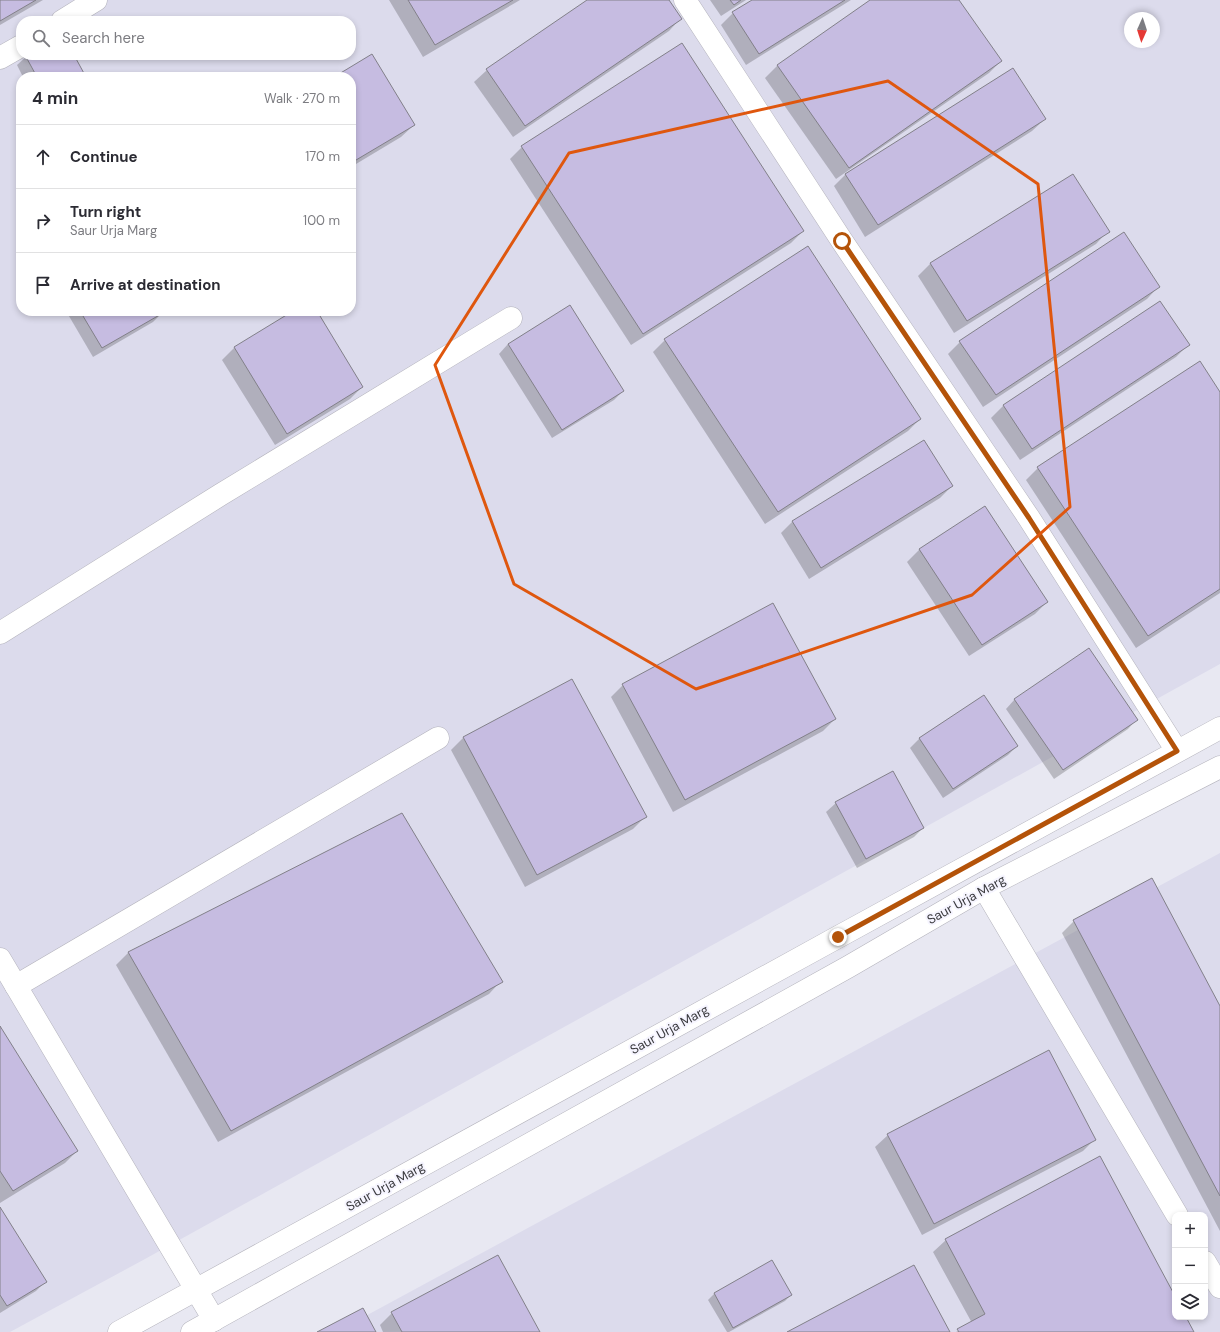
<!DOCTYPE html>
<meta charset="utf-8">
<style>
:root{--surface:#fff;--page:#f2f2f3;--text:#2b2b33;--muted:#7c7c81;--line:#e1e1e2}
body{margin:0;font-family:"DM Sans",sans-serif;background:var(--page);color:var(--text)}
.controls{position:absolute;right:12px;bottom:12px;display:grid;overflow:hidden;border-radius:8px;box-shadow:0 2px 6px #0003}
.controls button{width:36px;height:36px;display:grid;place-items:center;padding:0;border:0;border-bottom:1px solid var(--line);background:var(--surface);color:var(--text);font:20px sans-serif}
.compass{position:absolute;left:1124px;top:12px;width:36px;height:36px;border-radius:50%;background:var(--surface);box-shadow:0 2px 6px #0003;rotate:183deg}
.stop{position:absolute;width:12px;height:12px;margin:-9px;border:3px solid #b45309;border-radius:50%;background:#fff}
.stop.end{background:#b45309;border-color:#fff;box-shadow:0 1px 4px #0008}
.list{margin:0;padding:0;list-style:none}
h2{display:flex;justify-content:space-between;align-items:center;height:52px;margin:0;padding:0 16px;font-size:17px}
h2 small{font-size:13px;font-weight:400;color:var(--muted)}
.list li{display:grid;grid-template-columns:26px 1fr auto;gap:12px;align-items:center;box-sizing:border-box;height:64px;padding:0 16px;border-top:1px solid var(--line)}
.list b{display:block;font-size:15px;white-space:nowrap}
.list p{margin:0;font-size:13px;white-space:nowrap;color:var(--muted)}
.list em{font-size:13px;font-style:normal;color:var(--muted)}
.icon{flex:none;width:22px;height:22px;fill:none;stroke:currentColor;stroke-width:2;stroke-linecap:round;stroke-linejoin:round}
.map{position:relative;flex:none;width:1220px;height:1332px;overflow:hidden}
.search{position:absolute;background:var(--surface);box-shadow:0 2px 6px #0003;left:16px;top:16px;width:340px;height:44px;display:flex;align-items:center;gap:10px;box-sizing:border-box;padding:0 14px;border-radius:16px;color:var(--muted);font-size:15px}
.panel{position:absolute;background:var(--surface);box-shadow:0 2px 6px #0003;left:16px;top:72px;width:340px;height:244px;border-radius:16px}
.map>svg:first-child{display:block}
.built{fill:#dcdbec;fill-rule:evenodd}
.shadow{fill:#0003}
.building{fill:#c6bce1;stroke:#828089}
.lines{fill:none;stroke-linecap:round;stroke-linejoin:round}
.minor-casing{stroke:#b4b3bc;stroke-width:23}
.minor{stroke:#fff;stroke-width:22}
.route{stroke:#b45309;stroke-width:5}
.marked{fill:none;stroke:#df570e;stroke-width:3;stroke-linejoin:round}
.labels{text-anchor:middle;stroke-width:4;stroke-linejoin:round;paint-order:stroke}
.street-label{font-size:13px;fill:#3a3a3e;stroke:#f6f5ff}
</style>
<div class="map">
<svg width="1220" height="1332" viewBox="0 0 1220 1332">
<rect width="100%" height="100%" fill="#e8e8f2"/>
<g class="built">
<path d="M0,0h1220v664l-1075,595 -135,73h-10zM1130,18h24v24h-24zM21,21h330v34h-330zM21,77h330v234h-330z"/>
<path d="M1220,853v479h-884zM1175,1215h30v102h-30z"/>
</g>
<g class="shadow">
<polygon points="0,0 43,0 0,25"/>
<polygon points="389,0 520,0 423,57"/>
<polygon points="589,0 668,0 681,18 669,31 513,137 474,82 487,70"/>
<polygon points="710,0 746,0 721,16"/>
<polygon points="754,0 851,0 746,65 721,25 733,13"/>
<polygon points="872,0 958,0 1001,61 989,73 836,179 765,78 777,66"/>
<polygon points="28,55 73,55 85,77 23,77 17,65"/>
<polygon points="371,56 414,125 401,137 351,167 351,77 336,77"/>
<polygon points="1045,119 1032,131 865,237 834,186 847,173"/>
<polygon points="522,147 803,231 791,243 631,345 510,159"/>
<polygon points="1072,175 1108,231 1096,244 954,333 918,276 930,264"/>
<polygon points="1159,286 1147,299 983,407 948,354 960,342"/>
<polygon points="1160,302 1189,344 1176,357 1020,460 991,418 1003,406"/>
<polygon points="570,306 623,391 614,400 552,438 499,354 508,344"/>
<polygon points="66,311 161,311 162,313 153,322 93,357"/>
<polygon points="295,311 316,311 362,387 350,399 275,445 222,360 234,348"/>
<polygon points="665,340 920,419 908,431 765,524 653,352"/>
<polygon points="1220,394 1220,593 1136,648 1026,480 1038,468"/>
<polygon points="952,486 940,498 809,579 781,533 793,521"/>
<polygon points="985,507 1047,602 1035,614 969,656 907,562 919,550"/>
<polygon points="623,685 835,719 823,731 673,812 611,697"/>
<polygon points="984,697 1017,746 1008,755 943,798 910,748 919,739"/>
<polygon points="1015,699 1137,719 1128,729 1054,779 1006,709"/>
<polygon points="463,738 645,817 633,829 525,887 451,750"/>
<polygon points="836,803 923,828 914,837 857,868 826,812"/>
<polygon points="401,814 501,981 489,994 218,1142 116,965 128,953"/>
<polygon points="1074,921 1220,1008 1220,1231 1062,933"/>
<polygon points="0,1028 77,1151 65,1163 0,1203"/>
<polygon points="888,1135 1095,1139 1083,1151 922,1235 875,1147"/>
<polygon points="1099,1158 1175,1298 1175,1317 1185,1317 1193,1332 956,1332 972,1323 933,1252 946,1240"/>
<polygon points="0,1209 45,1282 36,1291 0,1313"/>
<polygon points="771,1261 791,1295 785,1301 729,1332 727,1332 708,1300 714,1294"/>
<polygon points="392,1313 538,1332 383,1332 380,1325"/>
</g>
<g class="building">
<polygon points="0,0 36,0 0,21"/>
<polygon points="408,0 513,0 435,45"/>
<polygon points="587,0 669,0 682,19 525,126 486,69"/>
<polygon points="730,0 741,0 734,5"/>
<polygon points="752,0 845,0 759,54 732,12"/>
<polygon points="870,0 959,0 1002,61 849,168 777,65"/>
<polygon points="682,43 804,231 643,334 521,146"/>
<polygon points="372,54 415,125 351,163 351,77 334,77"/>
<polygon points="25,55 74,55 86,77 37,77"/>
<polygon points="1013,68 1046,119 878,225 845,174"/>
<polygon points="1073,174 1110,232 967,321 930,263"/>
<polygon points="1124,232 1160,287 996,395 959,341"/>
<polygon points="808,246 921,419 778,512 664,339"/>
<polygon points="1160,301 1190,345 1032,449 1003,405"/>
<polygon points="570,305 624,391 562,430 508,344"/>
<polygon points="80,311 162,311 163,313 102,348"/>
<polygon points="293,311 317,311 363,387 287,434 234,347"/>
<polygon points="1200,361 1220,392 1220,589 1148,636 1037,467"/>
<polygon points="924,440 953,486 821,568 792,521"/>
<polygon points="985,506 1048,602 982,645 919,549"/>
<polygon points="773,603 836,719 685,800 622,684"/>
<polygon points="1089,648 1138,720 1063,770 1014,699"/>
<polygon points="572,679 647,817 537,875 463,737"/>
<polygon points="984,695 1018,746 953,789 919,738"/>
<polygon points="893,771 924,828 866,859 835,802"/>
<polygon points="402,813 503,982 231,1131 128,952"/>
<polygon points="1152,878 1220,1006 1220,1196 1073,920"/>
<polygon points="0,1026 78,1151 13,1191 0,1171"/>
<polygon points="1049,1050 1096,1140 934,1224 887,1134"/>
<polygon points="1100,1156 1175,1296 1175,1317 1186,1317 1194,1332 959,1332 957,1329 985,1314 945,1239"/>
<polygon points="0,1207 47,1282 7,1306 0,1295"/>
<polygon points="498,1255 540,1332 402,1332 391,1312"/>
<polygon points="772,1260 792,1295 733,1328 714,1293"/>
<polygon points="914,1265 950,1332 787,1332"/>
<polygon points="363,1308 376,1332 317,1332"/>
</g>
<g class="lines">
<g class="minor-casing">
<g id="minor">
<polyline points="685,0 842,241 1029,518 1177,751"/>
<polyline points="62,21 96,0"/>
<polyline points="0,58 21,46"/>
<polyline points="0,633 220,495 511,318"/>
<polyline points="984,888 1177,1215"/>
<polyline points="0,959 214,1320"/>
<polyline points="16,986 438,738"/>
<polyline points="1205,1262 1220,1287"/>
<polyline points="119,1332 838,937 1220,728"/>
<polyline points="192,1332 848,967 984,888 1220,767"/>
</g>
</g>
<use href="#minor" class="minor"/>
</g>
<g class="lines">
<polyline class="route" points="838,937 1177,751 1029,518 842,241"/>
</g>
<path class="marked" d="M888,81l150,103 32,323 -98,88 -276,94 -182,-105 -79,-219 134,-212z"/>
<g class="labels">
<g class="street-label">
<text transform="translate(966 899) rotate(-29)" y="5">Saur Urja Marg</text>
<text transform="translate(669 1029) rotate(-29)" y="5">Saur Urja Marg</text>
<text transform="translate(385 1186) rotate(-29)" y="5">Saur Urja Marg</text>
</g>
</g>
</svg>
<div class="controls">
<button>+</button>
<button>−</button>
<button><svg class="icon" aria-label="layers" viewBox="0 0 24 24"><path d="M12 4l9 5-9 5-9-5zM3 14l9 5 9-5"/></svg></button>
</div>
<svg class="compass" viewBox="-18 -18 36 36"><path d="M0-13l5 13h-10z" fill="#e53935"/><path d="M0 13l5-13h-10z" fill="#7c7c81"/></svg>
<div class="stop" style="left:842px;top:241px"></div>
<div class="stop end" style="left:838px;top:937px"></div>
<div class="search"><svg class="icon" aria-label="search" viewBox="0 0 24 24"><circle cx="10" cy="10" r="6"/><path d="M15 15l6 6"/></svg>Search here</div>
<section class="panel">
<h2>4 min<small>Walk · 270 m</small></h2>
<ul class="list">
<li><svg class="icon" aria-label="ahead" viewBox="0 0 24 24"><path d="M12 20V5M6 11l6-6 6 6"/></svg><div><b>Continue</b></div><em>170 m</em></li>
<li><svg class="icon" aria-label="right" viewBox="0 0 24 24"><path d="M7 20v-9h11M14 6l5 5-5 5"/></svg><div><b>Turn right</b><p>Saur Urja Marg</p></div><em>100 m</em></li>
<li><svg class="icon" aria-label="arrive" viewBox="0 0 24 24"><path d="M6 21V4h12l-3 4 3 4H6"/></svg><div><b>Arrive at destination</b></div></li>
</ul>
</section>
</div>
